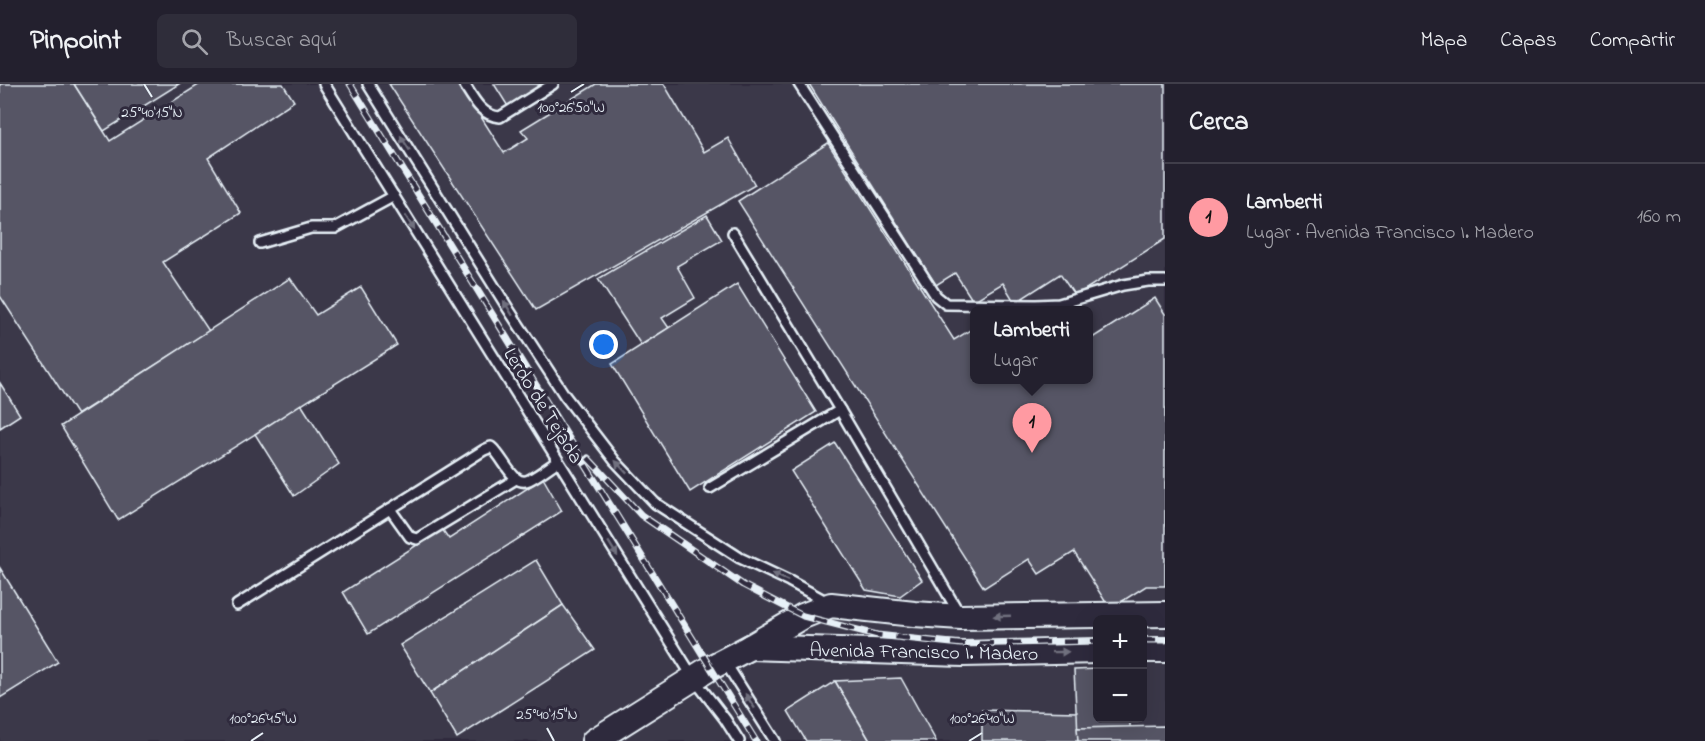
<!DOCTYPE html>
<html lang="es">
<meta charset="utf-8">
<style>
:root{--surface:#23202e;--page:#2f2d3a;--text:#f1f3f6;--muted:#a3a3aa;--line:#403e4a;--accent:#ff9aa2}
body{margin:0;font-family:"Indie Flower",sans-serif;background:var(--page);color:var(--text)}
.controls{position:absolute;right:18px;bottom:18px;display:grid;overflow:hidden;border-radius:9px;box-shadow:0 6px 24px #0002}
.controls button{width:54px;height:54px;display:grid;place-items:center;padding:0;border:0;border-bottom:2px solid var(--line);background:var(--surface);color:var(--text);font:30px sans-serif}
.you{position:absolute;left:604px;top:261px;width:21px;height:21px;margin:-15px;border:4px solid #fff;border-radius:50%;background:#1a73e8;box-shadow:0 0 0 9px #1a73e833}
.badge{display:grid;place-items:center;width:39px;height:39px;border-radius:50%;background:var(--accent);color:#111;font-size:20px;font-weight:700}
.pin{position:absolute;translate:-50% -50px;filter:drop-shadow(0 2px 3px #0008)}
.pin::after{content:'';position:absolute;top:32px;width:21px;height:18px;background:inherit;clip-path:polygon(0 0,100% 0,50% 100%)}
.popup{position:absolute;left:970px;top:222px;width:123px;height:78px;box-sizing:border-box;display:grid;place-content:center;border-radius:9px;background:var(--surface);filter:drop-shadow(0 2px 4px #0005);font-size:20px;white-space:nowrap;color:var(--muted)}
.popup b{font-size:22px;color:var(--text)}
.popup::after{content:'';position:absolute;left:50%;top:100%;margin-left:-12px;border:12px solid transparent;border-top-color:var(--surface)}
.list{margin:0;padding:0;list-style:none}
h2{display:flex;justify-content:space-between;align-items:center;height:78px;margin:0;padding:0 24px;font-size:26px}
h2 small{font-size:20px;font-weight:400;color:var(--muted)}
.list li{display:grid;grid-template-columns:39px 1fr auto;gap:18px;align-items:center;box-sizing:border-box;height:108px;padding:0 24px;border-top:2px solid var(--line)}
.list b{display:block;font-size:22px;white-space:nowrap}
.list p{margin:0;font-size:20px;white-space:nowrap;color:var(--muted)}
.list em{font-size:20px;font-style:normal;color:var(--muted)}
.icon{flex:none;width:33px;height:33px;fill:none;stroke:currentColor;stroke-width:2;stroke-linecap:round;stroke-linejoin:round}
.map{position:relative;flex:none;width:1165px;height:657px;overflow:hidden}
header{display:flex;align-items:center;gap:36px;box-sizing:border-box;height:84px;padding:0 30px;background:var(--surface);border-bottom:2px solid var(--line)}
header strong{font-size:28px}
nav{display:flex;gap:33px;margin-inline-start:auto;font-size:21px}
.search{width:420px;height:54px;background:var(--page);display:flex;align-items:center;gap:15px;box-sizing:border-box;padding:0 21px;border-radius:9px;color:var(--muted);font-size:22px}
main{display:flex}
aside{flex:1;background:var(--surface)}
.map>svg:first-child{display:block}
.built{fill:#3b3749;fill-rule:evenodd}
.building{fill:#575565;stroke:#e8f1f8;stroke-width:1.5}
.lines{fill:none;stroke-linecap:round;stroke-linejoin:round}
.service-casing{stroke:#e8f1f8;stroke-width:14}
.tertiary-casing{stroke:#e8f1f8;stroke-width:28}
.service{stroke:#2f2a3d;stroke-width:9}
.tertiary{stroke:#2f2a3d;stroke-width:24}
.rail-casing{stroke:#e8f1f8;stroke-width:7}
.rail{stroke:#2f2a3d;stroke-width:4.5;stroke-dasharray:14;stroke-linecap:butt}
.oneway{fill:#70707e}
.ticks{fill:none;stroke:#e8f1f8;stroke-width:2}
.labels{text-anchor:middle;stroke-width:6;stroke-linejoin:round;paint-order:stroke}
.street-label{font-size:20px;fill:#e8f1f8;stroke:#2f2a3d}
.ticks-label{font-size:15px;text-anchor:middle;fill:#e8f1f8;stroke:#2f2a3d;stroke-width:6;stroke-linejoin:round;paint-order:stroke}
</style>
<header>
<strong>Pinpoint</strong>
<div class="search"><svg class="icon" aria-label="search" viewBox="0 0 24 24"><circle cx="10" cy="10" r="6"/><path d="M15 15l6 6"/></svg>Buscar aquí</div>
<nav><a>Mapa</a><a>Capas</a><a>Compartir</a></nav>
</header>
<main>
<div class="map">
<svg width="1165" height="657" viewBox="0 0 1165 657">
<rect width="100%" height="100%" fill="#2f2a3d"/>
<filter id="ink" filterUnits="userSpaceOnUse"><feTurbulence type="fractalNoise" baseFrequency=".0167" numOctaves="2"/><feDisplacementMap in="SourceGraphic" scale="12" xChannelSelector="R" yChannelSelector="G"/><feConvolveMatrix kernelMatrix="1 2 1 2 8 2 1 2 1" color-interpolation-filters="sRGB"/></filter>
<g filter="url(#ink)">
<path class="built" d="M0,0h1165v657h-1165zM975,226h114v70h-114zM1098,536h44v98h-44z"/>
<g class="building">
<polygon points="0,0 74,0 110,57 200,0 283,0 294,17 208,74 241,129 163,178 209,247 77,331 0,212"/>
<polygon points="74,0 179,0 104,47"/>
<polygon points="389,0 460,0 504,69 528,54 521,46 596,0 664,0 704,68 728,54 755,101 536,226"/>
<polygon points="494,0 546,0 509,24"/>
<polygon points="809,0 1165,0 1165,155 1075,212 1060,190 1015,219 1003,199 973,217 955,189 936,201"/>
<polygon points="828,59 954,256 975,243 975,296 1089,296 1089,256 1155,214 1165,230 1165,502 1146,502 1110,525 1074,468 1039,490 1029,475 984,504 738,117"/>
<polygon points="707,131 722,156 677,182 695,214 662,234 669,244 641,261 598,195"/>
<polygon points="290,194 316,231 361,203 397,261 118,436 61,342"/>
<polygon points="737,200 816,328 690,408 612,280"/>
<polygon points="0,299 20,331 0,344"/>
<polygon points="301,320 339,380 294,412 255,350"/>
<polygon points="835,359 922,496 900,512 866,506 791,387"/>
<polygon points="543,394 562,427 368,550 343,508 442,445 449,455"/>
<polygon points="536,476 563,521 430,609 400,561"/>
<polygon points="0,484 58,578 0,614"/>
<polygon points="563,521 595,566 457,654 430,609"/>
<polygon points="1098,585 1098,634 1130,634 1130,643 1077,644 1074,586"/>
<polygon points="901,594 936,657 870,657 835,597"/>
<polygon points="835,597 870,657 806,657 788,627"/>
<polygon points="982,626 1077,628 1078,657 982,657"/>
<polygon points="1165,642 1165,657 1078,657 1077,644"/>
</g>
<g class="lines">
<g class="service-casing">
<g id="service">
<polyline points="324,0 694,595 725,635 739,657"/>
<polyline points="368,0 509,226 565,312 615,377 655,419 740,474 789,497 829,519"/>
<path d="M464,0c9,14 17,32 36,33l53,-33"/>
<polyline points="799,0 936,212 946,220 1036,221 1059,220 1123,201 1148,197 1165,197"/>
<polyline points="733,149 840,326 960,531"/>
<polyline points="260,159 311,144 335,144 394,112"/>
<polyline points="710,404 840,326"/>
<polyline points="390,425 410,453 417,455 516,395"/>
<path d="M237,521l247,-155 7,-3c13,10 22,41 38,33 10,-5 20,-13 29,-19"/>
<polyline points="725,578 775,657"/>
</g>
</g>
<g class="tertiary-casing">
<g id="tertiary">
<polyline points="750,563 963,570 1098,567"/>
<polyline points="1142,566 1165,566"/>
<polyline points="594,657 710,584 750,563 803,532 831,521 914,530 961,533 1165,530"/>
</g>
</g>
<use href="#service" class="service"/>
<use href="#tertiary" class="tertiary"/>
<g class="rail-casing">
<g id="rail">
<polyline points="350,0 756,657"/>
<polyline points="588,374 641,431 743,501 803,532 877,551 961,560 1098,557"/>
<polyline points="1142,556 1165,556"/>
</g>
</g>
<use href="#rail" class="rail"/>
</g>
<defs><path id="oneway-solid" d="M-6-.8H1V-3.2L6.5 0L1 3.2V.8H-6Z" transform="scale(1.5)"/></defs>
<g class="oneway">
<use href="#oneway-solid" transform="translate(405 59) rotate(-122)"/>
<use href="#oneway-solid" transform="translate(410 139) rotate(58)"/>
<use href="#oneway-solid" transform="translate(508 224) rotate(-122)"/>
<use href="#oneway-solid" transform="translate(621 383) rotate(-133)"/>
<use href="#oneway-solid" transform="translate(613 465) rotate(58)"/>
<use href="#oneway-solid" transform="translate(780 493) rotate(-155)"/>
<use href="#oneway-solid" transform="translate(1002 532) rotate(178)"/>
<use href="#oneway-solid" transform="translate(1060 568) rotate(-1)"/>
<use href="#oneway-solid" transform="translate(750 617) rotate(-123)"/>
</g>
</g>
<path class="ticks" d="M144,0l8,13M571,8l13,-8M547,644l7,13M251,657l12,-8M969,657l13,-8"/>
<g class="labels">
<g class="street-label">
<text transform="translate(544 321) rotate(58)" y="7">Lerdo de Tejada</text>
<text transform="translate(924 567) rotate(1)" y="7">Avenida Francisco I. Madero</text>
</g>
</g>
<g class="ticks-label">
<text x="571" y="28">100°26'50"W</text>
<text x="152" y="33">25°40'15"N</text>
<text x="547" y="635">25°40'15"N</text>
<text x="263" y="639">100°26'45"W</text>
<text x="982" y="639">100°26'40"W</text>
</g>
</svg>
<div class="controls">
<button>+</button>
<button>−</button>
</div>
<div class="you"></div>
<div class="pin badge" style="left:1032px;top:369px">1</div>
<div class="popup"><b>Lamberti</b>Lugar</div>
</div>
<aside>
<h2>Cerca<small></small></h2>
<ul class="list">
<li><span class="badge">1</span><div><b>Lamberti</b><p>Lugar · Avenida Francisco I. Madero</p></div><em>160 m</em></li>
</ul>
</aside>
</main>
